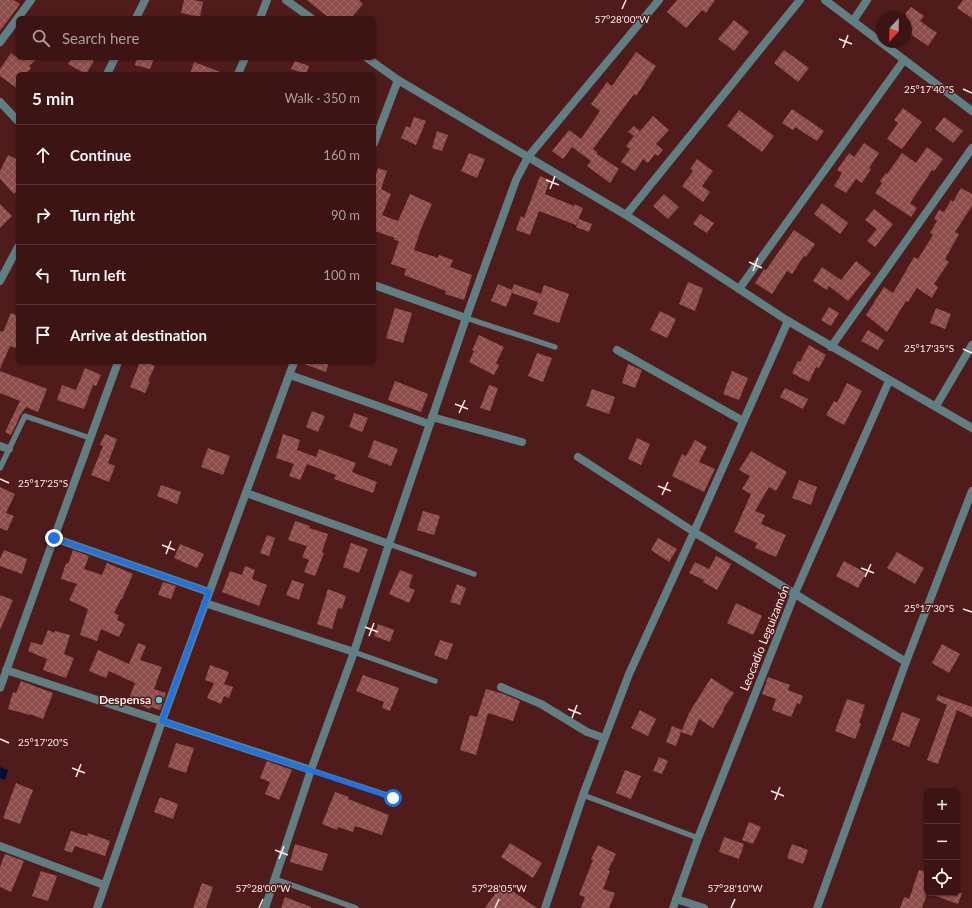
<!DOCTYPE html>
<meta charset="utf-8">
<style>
:root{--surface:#3c1414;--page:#431d1d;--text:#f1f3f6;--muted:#ac9ea0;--line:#553334}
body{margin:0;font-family:Lato,sans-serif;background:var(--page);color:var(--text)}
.controls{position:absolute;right:12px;bottom:12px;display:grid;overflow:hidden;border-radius:6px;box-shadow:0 1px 3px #0004}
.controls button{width:36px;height:36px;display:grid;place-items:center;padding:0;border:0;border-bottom:1px solid var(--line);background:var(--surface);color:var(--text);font:20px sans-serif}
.compass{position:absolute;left:876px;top:12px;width:36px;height:36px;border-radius:50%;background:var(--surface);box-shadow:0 1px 3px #0004;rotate:202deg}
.stop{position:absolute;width:12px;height:12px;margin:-9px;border:3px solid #1a73e8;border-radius:50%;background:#fff}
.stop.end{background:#1a73e8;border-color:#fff;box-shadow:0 1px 4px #0008}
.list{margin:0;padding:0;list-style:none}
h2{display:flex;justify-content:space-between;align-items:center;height:52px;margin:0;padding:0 16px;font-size:17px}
h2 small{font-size:13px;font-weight:400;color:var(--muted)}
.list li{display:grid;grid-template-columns:26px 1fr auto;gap:12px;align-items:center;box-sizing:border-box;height:60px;padding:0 16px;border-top:1px solid var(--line)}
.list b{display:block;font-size:15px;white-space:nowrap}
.list em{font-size:13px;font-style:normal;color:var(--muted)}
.icon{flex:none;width:22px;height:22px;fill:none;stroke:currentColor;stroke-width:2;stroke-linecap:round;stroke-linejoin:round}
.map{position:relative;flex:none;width:972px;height:908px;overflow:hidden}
.search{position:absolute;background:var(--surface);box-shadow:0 1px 3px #0004;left:16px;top:16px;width:360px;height:44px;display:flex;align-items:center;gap:10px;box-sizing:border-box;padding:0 14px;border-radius:6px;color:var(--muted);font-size:15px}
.panel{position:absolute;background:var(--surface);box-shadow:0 1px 3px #0004;left:16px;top:72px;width:360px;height:292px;border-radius:6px}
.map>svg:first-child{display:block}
.water{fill:#010c39}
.building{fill:url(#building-cross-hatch)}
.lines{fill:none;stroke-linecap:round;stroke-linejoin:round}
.service{stroke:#607f82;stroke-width:5.5}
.minor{stroke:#607f82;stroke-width:8}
.route{stroke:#1a73e8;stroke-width:5}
.ticks{fill:none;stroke:#faecea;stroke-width:1.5}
.poi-dot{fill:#52ccd6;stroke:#501b1b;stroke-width:1.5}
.labels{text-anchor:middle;stroke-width:3;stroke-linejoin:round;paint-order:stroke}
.street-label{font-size:12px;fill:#faecea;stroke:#501b1b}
.poi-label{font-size:12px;font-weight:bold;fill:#faecea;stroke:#501b1b;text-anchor:end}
.ticks-label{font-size:10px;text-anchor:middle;fill:#faecea;stroke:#501b1b;stroke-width:3;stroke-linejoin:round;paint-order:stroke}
</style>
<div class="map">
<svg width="972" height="908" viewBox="0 0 972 908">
<defs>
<pattern id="building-cross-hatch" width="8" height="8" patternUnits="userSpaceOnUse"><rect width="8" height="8" fill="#8e4d4a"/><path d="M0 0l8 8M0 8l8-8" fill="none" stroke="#9f6764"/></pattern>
</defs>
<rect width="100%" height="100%" fill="#501b1b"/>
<polygon class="water" points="0,767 8,770 5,780 0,778"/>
<g class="building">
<polygon points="0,0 14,0 20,4 0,31"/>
<polygon points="184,0 194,0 203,2 200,17 181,13"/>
<polygon points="307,0 359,0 363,4 351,18 329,18"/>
<polygon points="677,0 715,0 706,13 702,10 686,28 667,12"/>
<polygon points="963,0 972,0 972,18 957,8"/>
<polygon points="911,7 924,16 920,21 937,33 928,46 906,31 906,13"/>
<polygon points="734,20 749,32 734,51 718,39"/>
<polygon points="784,50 809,68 798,82 774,63"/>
<polygon points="636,52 656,66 636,96 634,94 593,149 597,152 597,154 619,169 610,183 587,166 591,161 572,147 563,159 552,151 569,130 581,139 600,111 591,104 607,82 612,86"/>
<polygon points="11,53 18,58 38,58 29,66 31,68 26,74 18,74 18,89 0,76 0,69"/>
<polygon points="72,58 88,58 94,61 86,74 68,64"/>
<polygon points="137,58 154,58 150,69 135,65"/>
<polygon points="295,61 309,66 306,74 291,69"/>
<polygon points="194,62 223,73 223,74 190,74"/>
<polygon points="903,108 922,122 902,149 887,139 898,123 894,120"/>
<polygon points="792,109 824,131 817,141 795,127 793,130 782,123"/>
<polygon points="739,110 774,136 762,152 727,126"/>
<polygon points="653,116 669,130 656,144 663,150 658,156 655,154 648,163 643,159 635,171 621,162 630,149 626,146 634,136 628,132 634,126 640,131"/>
<polygon points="414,117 426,121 416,145 401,138 406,126 410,128"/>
<polygon points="944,117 963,131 953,143 935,129"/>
<polygon points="437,131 448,135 442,151 432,148"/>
<polygon points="864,143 879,153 869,168 871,169 862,183 856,179 846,193 834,186 842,173 837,170 849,153 854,157"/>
<polygon points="927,147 943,159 934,171 932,170 910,203 917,208 911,217 875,193 882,183 880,181 886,173 887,174 902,153 916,163"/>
<polygon points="469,153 485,159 477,178 461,171"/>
<polygon points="8,155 18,160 18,190 14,194 0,179 0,171"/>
<polygon points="697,159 713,171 702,186 710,192 703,202 682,186 693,171 690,169"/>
<polygon points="378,168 387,171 381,189 391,194 382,215 398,221 410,194 432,204 421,229 414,250 438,258 439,255 453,260 450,267 472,275 464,300 445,294 446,291 404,275 406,269 391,264 399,241 394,240 395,238 375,231 374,233 374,180"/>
<polygon points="540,176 550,180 545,194 574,206 574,204 583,208 576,225 539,211 530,235 516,230 521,216 524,218"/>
<polygon points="961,188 972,194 972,206 955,232 959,234 945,259 949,262 934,284 938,287 932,298 917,288 908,302 906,301 887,332 866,315 884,287 893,293 914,257 918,259 933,235 930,233 937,221 934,219 939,210 944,212 951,200 953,202"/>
<polygon points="664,194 679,207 668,219 653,206"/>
<polygon points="822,203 848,223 840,234 814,214"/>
<polygon points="0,204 12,216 0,228"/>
<polygon points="874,209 893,224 875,247 867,241 877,229 865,220"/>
<polygon points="700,214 714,223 707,233 693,224"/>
<polygon points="579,219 592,224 589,232 576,227"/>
<polygon points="794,230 815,244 806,257 804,256 792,274 787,271 772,294 755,283 764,269 766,270"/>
<polygon points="856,261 871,273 848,301 829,286 827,290 813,281 822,267 841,280"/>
<polygon points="688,282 703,288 695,311 679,304"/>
<polygon points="498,284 512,290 514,284 541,294 544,285 569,294 559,323 533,314 538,302 512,293 506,307 491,301"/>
<polygon points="829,307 839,313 831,326 821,320"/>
<polygon points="395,308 412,313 403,343 386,338"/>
<polygon points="936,308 951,314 945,329 930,323"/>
<polygon points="660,311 676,319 667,338 650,330"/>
<polygon points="11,313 18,316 18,342 16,348 10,346 0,369 0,331 3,332"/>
<polygon points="868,330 884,340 878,350 861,341"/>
<polygon points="479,335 504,347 496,363 499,365 494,375 469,362 474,351 472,350"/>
<polygon points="809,345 826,355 819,368 816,367 809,382 792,373 798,361 800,362"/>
<polygon points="537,353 552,358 543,382 528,376"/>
<polygon points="140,362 146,362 155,366 148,381 150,382 145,393 130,387"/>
<polygon points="302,362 329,362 326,372 301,363"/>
<polygon points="628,364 642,370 635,388 622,383"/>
<polygon points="85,368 101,375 96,386 93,385 84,409 57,400 62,385 76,390"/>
<polygon points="0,371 47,389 38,412 26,407 21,414 11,435 5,432 20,401 0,393"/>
<polygon points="732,371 748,378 739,400 723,394"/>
<polygon points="395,381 428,394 421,412 388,400"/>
<polygon points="847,383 862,391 844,425 826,415 834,401 837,403"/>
<polygon points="489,385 498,388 490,411 480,408"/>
<polygon points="785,388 808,399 803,409 780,397"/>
<polygon points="592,389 615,397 609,414 586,406"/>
<polygon points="312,411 325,416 318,432 306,427"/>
<polygon points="354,413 368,418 362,432 349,427"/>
<polygon points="105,434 117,439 108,463 115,466 109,482 91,475 103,446 100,445"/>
<polygon points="283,434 300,440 297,450 316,457 319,449 356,463 352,472 377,482 373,493 334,479 336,475 307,464 300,480 289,476 294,464 276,458"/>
<polygon points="637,438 650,444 641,465 628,459"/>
<polygon points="374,440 398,449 391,466 368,457"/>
<polygon points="695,440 707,447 699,462 715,469 704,492 672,476 682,454 686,456"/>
<polygon points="208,448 230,456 223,475 201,467"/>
<polygon points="751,451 787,472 776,491 769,487 755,511 765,515 761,524 786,535 776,557 755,548 757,543 734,532 751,494 742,489 750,476 739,470"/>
<polygon points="799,480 817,487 811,505 792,498"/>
<polygon points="161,485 181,492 177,504 157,496"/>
<polygon points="0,487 15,494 6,513 14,516 7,531 0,528"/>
<polygon points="423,511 440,516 434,535 417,530"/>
<polygon points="295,521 310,526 309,528 328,534 322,552 324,553 315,576 304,572 309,560 302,557 307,546 288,540"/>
<polygon points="267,535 275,538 269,556 260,553"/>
<polygon points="658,538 677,549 669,562 651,550"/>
<polygon points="351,543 368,549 359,573 343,567"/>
<polygon points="180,544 204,554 197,568 174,558"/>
<polygon points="4,550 27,559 22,574 0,566 0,559"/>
<polygon points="73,550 89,556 84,569 102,575 107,563 133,574 122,599 121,599 114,613 119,615 117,620 125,624 119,637 101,629 97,641 80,635 88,609 69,600 77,584 61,579 66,563 68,564"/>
<polygon points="897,552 924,568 915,584 887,568"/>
<polygon points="716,556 731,564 717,590 703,582 704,580 689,573 695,562 709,569"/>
<polygon points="844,561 866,573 858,588 836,576"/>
<polygon points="245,566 255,570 252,579 267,585 259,606 222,592 230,571 242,575"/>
<polygon points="400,570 413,575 409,586 410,588 415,590 409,603 389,594"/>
<polygon points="292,580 304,584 299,600 286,595"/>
<polygon points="163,582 176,586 171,599 158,595"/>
<polygon points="457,584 466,588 460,605 450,602"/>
<polygon points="328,589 346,596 342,609 338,608 332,629 317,624"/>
<polygon points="0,595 13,600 0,630"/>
<polygon points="736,603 762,616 753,635 727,623"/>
<polygon points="378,624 394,630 390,642 374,636"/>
<polygon points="48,630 55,633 55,631 70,635 64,654 74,658 66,678 43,670 47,659 28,651 31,642 42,645"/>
<polygon points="440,640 453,644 447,660 434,655"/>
<polygon points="138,643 146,646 140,660 162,667 154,689 166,693 160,710 151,707 150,709 128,701 135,683 109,671 106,678 89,671 98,650 129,664"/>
<polygon points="942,644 960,654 949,673 932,663"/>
<polygon points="210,665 229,672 224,684 233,687 229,698 224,696 221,704 207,698 214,683 205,680"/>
<polygon points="363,675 399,688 390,711 382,708 384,702 356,691"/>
<polygon points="768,677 790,685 788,690 803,696 800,704 797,703 791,717 772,710 776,699 762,694"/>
<polygon points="711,678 734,693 723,709 724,710 713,728 699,719 692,736 681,732 676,746 666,742 672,726 682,730 689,713"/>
<polygon points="21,681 53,693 43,719 30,714 30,715 8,709 13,692 16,693"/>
<polygon points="486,689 504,694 520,701 513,721 488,713 476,755 460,750 470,715 477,717"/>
<polygon points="938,695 972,707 972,717 957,710 938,764 927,760 947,705 936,700"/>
<polygon points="847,699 865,705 859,723 861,724 855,739 835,731"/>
<polygon points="640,710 656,719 648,736 631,728"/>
<polygon points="902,712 920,719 909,747 892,740"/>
<polygon points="176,743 194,748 186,773 168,767"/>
<polygon points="659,757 668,761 662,774 653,771"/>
<polygon points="267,761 292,770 279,800 265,794 270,782 260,778"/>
<polygon points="625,770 641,776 631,799 616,793"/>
<polygon points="16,783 33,790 20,824 3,818"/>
<polygon points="335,792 349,797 348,799 389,815 382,835 355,826 353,832 338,827 337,830 322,824"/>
<polygon points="160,797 178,804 173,819 154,812"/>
<polygon points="749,822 761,827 753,844 742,840"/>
<polygon points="71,831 87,836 88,833 110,841 105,856 75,846 72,853 64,850"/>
<polygon points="724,837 744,844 739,859 719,852"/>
<polygon points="510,843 542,863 533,878 501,857"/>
<polygon points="295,844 328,854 322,871 290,862"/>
<polygon points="792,844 808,850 803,864 787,858"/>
<polygon points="598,845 616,854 608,870 610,871 603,889 615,893 609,908 581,908 585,897 579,895 593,860 591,859"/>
<polygon points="5,854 24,861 11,892 0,887 0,867"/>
<polygon points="919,870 927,872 927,894 922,908 900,908 904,897 909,899"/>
<polygon points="41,871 57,876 48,901 32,896"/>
<polygon points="202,883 213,887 206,908 193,908"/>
<polygon points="502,884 537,908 485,908"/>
<polygon points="930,893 962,893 958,904 930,894"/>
<polygon points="285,897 311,907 311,908 281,908"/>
</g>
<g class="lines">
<g class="service">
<polyline points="466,318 555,347"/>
<polyline points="0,468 25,416 90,438"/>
<polyline points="389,544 474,574"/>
<polyline points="354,652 435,681"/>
<polyline points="311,770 393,797"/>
<polyline points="583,795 698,838"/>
<polyline points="275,879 356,908"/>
</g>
<g class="minor">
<polyline points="286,0 311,18"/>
<polyline points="825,0 972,111"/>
<polyline points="136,18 145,0"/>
<polyline points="260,18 267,0"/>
<polyline points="853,21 867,0"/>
<polyline points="0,42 31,0"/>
<polyline points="367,58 398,80 626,215 788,321 972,428"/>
<polyline points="107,74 115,58"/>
<polyline points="238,74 245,58"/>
<polyline points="0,102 18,121"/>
<polyline points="374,143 398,80"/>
<polyline points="626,215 800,0"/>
<polyline points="0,281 18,247"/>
<polyline points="374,285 466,318"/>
<polyline points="739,289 904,60"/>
<polyline points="831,347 972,148"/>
<polyline points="617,350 743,421"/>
<polyline points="290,375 429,424"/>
<polyline points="936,406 972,345"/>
<polyline points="432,417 522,442"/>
<polyline points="0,446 9,449"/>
<polyline points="578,457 694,532 906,662"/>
<polyline points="246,493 389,544"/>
<polyline points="54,538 118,362"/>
<polyline points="205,603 354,652"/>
<polyline points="6,670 311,770"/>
<polyline points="501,687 541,704 587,732 604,738"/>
<polyline points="0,688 54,538 209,592"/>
<polyline points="0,846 104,885"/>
<polyline points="676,899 704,908"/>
<polyline points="97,908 162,721 294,362"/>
<polyline points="265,908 311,770 354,652 389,544 466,318 516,180 528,157 659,0"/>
<polyline points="545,908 583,795 629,674 694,532 788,321"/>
<polyline points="673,908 698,838 795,593 889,381"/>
<polyline points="817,908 906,662 972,491"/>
</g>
</g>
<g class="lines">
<polyline class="route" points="54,538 209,592 162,721 393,798"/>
</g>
<path class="ticks" d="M622,9l4,-9M839,39l13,5M843,48l5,-13M963,89l9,4M546,180l13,5M550,189l5,-13M749,262l13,6M753,271l5,-13M963,349l9,4M455,404l13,5M459,413l6,-13M0,479l9,4M658,486l13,5M662,495l6,-13M162,545l13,5M166,554l5,-13M861,568l13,5M865,577l6,-13M963,609l9,3M365,627l13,5M369,636l5,-13M568,709l13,5M572,718l5,-13M0,739l9,4M72,768l13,5M76,777l5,-13M771,791l13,5M775,800l5,-13M275,850l13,5M279,859l5,-13M259,908l4,-9M495,908l4,-9M731,908l4,-9"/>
<circle class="poi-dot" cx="159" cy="700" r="4"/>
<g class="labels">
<g class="street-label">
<text transform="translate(765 638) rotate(-68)" y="4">Leocadio Leguizamón</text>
</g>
<g class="poi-label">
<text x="151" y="704">Despensa</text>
</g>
</g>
<g class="ticks-label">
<text x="622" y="23">57°28'00"W</text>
<text x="929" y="93">25°17'40"S</text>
<text x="929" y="352">25°17'35"S</text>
<text x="43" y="487">25°17'25"S</text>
<text x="929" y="612">25°17'30"S</text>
<text x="43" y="746">25°17'20"S</text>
<text x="263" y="892">57°28'00"W</text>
<text x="499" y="892">57°28'05"W</text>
<text x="735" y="892">57°28'10"W</text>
</g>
</svg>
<div class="controls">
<button>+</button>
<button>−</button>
<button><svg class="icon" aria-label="locate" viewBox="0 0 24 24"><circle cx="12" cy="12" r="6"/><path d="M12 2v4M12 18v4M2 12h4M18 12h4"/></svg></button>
</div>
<svg class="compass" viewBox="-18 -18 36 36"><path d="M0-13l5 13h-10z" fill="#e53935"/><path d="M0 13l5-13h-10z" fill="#ac9ea0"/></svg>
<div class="stop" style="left:393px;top:798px"></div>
<div class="stop end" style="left:54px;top:538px"></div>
<div class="search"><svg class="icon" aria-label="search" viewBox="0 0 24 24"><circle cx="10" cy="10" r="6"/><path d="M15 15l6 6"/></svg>Search here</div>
<section class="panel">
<h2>5 min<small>Walk · 350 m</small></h2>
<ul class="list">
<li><svg class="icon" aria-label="ahead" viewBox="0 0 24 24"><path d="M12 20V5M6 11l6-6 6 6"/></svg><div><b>Continue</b></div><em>160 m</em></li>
<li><svg class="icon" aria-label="right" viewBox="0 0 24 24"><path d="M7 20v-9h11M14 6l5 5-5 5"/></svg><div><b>Turn right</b></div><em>90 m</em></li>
<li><svg class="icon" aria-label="left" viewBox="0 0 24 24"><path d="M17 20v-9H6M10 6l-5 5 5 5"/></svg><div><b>Turn left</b></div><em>100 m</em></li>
<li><svg class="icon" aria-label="arrive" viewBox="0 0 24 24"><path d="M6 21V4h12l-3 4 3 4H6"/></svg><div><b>Arrive at destination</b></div></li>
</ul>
</section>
</div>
